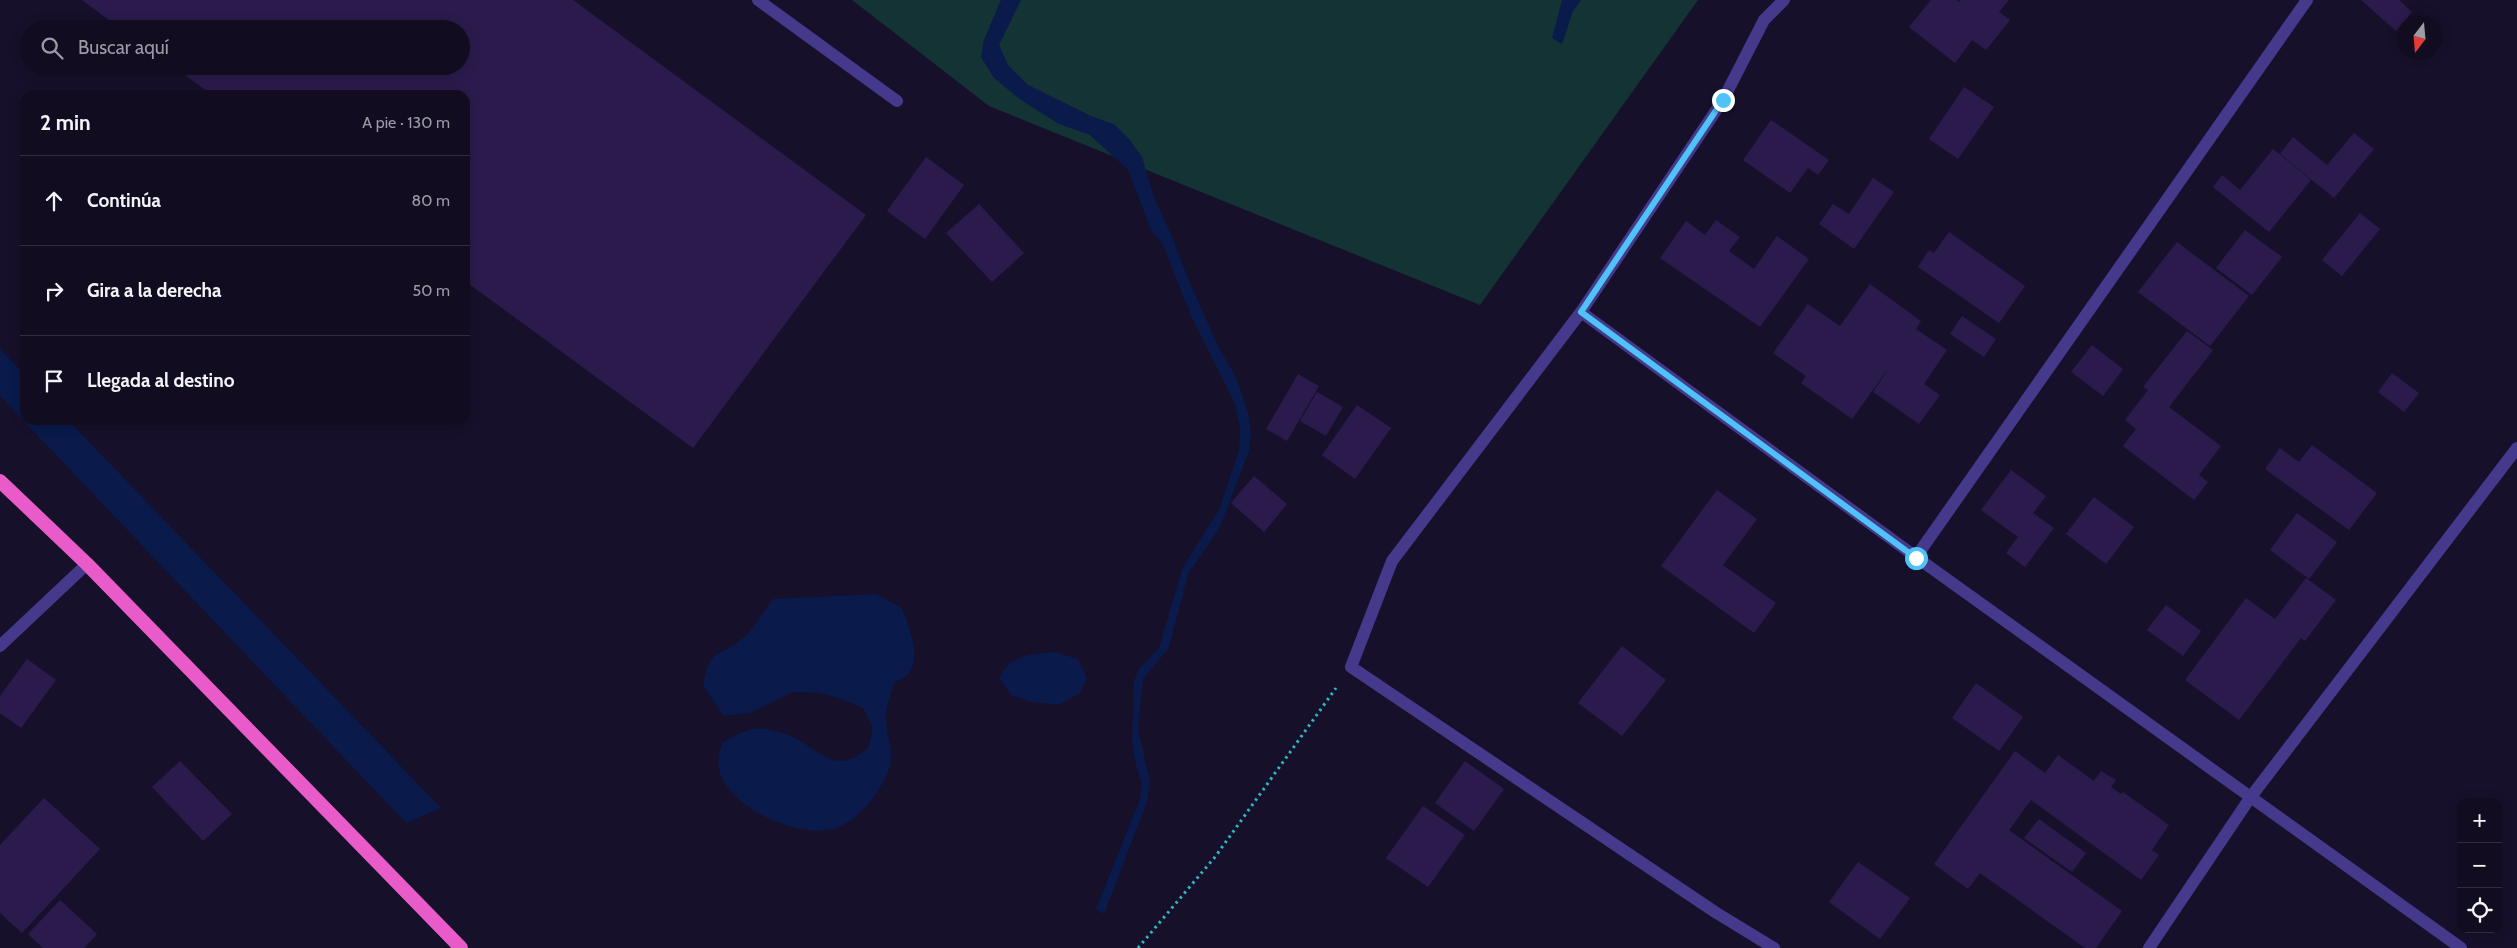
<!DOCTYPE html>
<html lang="es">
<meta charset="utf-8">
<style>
:root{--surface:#110c20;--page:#1a1529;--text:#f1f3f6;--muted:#9c9ba5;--line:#302c3e}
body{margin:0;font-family:Cabin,sans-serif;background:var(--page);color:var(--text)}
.controls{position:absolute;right:15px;bottom:15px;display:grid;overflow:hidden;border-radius:10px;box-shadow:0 2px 12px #0003}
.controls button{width:45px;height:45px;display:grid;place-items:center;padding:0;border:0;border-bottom:1px solid var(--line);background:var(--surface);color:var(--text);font:25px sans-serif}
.compass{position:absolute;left:2397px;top:15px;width:45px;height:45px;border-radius:50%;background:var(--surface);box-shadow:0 2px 12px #0003;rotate:196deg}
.stop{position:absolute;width:15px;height:15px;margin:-11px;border:4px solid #4fc3f7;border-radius:50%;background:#fff}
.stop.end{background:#4fc3f7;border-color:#fff;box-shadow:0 1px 5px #0008}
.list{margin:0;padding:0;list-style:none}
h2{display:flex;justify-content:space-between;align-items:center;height:65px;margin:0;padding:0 20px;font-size:21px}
h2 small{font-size:16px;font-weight:400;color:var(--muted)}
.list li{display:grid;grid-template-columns:32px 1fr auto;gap:15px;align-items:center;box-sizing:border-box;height:90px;padding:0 20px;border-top:1px solid var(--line)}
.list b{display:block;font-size:19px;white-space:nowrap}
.list em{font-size:16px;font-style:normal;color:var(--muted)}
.icon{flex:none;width:28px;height:28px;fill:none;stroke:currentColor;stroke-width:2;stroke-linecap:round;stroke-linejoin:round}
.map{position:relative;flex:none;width:2517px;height:948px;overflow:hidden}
.search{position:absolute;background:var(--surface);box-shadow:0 2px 12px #0003;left:20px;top:20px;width:450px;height:55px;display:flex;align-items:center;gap:12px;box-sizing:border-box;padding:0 18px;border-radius:28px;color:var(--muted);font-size:19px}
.panel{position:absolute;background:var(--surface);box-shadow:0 2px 12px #0003;left:20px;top:90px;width:450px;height:335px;border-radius:15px}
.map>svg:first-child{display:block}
.green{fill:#133335}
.water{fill:#091a4b}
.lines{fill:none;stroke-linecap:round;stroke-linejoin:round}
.stream{stroke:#091a4b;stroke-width:11}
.building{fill:#2b1b4d}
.path{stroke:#2cbac1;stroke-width:3;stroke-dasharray:2.5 4;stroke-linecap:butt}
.service{stroke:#45398b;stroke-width:12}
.minor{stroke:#45398b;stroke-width:12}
.trunk{stroke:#ea5bca;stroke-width:14}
.route{stroke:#4fc3f7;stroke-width:6}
</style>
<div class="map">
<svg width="2517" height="948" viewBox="0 0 2517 948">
<rect width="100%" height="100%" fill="#17102b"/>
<polygon class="green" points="852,0 1698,0 1480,305 989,106"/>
<g class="water">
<polygon points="1001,0 1021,0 999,45 1008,65 1028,85 1091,116 1115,125 1130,140 1142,157 1154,197 1176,245 1167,249 1151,230 1128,170 1090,135 1059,124 1021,100 994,78 981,57 984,40"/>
<polygon points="1562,0 1581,0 1573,11 1562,44 1552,38"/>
<polygon points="1192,287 1217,344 1237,379 1248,412 1251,434 1249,451 1220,527 1188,574 1169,648 1143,679 1138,729 1150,782 1147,802 1104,914 1096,909 1140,799 1142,784 1137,769 1132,743 1134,681 1139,669 1159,648 1183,567 1219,510 1239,450 1240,426 1235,404 1191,316 1183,290"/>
<polygon points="0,349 25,375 25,420 68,420 441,808 406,823 0,396"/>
<path d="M876,594l26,14c6,17 21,51 6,66 -3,4 -10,6 -14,9 -3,11 -9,25 -8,37 1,27 13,33 -3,62 -11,20 -28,41 -51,47 -35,9 -101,-21 -112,-56 -3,-11 -1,-19 2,-30 10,-6 20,-12 31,-14 14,-3 38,6 49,13 14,8 31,25 49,17 6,-2 12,-7 17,-11l5,-20 -10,-20 -24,-10 -20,-5 -26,-1 -43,21 -26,3 -21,-31c6,-39 18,-27 41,-48 8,-6 21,-28 29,-38z"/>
<path d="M1054,652l24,7 9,19 -7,15 -21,12 -28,-3 -20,-7 -12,-17c11,-23 32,-24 55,-26z"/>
</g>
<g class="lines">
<polyline class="stream" points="1165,235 1191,301"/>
</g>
<g class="building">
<polygon points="82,0 573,0 866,215 693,448 465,281 465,95 212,95 173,66 461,66 461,29 121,29"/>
<polygon points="1931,0 1956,0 1959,2 1960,0 2009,0 1999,12 2010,20 1986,50 1972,40 1955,63 1909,27"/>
<polygon points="2361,0 2399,0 2412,12 2396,31"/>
<polygon points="1964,87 1994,107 1958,159 1929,139"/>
<polygon points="1771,120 1829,160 1818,175 1808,168 1790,193 1743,160"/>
<polygon points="2354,133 2374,149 2334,198 2280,154 2293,137 2327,165"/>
<polygon points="2273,149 2311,180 2269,232 2213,187 2222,175 2240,190"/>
<polygon points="926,157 964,185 925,239 887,211"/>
<polygon points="1873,178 1894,192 1854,249 1819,224 1833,204 1849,214"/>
<polygon points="979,204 1024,253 992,282 946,233"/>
<polygon points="2360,213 2380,229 2342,276 2322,260"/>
<polygon points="1716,220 1740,237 1729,251 1754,269 1777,236 1809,259 1760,327 1660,258 1686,221 1705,235"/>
<polygon points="2245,230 2282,257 2252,295 2216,268"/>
<polygon points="1949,232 2025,286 1999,323 1918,267 1929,250 1934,253"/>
<polygon points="2177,242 2249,296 2210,346 2138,292"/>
<polygon points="1870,284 1921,321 1916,329 1947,350 1924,384 1940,395 1919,424 1873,392 1893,362 1852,419 1801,383 1806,376 1773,353 1808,304 1840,326"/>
<polygon points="1962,316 1996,339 1984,357 1950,334"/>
<polygon points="2187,331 2213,350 2169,407 2221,446 2199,475 2208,482 2194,500 2123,446 2136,429 2125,420 2148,390 2143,387"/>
<polygon points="2092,345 2123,369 2103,396 2071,372"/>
<polygon points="2392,373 2419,393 2404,412 2378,392"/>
<polygon points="1298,374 1319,386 1287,441 1266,429"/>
<polygon points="1317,392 1343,407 1326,436 1300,421"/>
<polygon points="1357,405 1391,428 1355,479 1322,455"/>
<polygon points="2312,445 2377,493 2349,530 2265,469 2280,448 2299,462"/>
<polygon points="2011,470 2046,496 2033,513 2054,528 2025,567 2006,553 2018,537 1981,510"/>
<polygon points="1254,476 1287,504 1264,532 1231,503"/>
<polygon points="1717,490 1757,519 1723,565 1776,603 1754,633 1661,566"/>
<polygon points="2094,497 2134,527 2106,564 2066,534"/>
<polygon points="2297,513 2337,542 2309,579 2270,550"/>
<polygon points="2306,578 2336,600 2305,641 2301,638 2239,720 2185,680 2246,598 2275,619"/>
<polygon points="2166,605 2201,631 2183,656 2147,630"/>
<polygon points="1622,646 1666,680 1622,736 1578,703"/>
<polygon points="27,659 56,680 21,728 0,713 0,696"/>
<polygon points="1976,683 2023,717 1999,751 1952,718"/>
<polygon points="2015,751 2045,773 2058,755 2094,781 2101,771 2116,780 2111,787 2121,794 2123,792 2169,825 2152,850 2159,855 2141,880 2031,800 2009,830 2122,911 2096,948 2085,948 1980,873 1968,889 1934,864"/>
<polygon points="180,761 232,814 203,841 152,787"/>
<polygon points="1465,761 1504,789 1474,831 1435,803"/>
<polygon points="44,798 100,849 22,933 0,913 0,845"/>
<polygon points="1423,806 1465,835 1428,887 1386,858"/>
<polygon points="2039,819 2086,853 2072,872 2024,838"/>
<polygon points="1858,862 1910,898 1880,939 1829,902"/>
<polygon points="60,900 97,934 84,948 43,948 28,934"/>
</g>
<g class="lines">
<polyline class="path" points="1138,948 1215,857 1336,688"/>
<g class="service">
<polyline points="758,0 897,101"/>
<polyline points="0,646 87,564"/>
</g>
<g class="minor">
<polyline points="1581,312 1916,557 2461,948"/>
<polyline points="1916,557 2307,0"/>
<polyline points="1774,948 1715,912 1351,667 1392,561 1581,312 1723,100 1764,20 1784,0"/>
<polyline points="2149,948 2250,798 2517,448"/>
</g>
<polyline class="trunk" points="0,481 87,564 461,948"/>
</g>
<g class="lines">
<polyline class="route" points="1723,100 1581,312 1916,558"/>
</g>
</svg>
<div class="controls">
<button>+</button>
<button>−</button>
<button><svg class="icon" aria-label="locate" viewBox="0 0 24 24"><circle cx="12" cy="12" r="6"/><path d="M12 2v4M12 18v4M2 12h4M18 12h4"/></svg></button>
</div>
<svg class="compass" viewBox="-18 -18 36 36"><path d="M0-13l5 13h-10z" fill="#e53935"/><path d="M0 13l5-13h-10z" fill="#9c9ba5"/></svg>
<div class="stop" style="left:1916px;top:558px"></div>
<div class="stop end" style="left:1723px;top:100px"></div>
<div class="search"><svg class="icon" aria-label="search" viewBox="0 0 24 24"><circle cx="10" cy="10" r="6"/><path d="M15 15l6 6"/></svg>Buscar aquí</div>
<section class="panel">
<h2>2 min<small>A pie · 130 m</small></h2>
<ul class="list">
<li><svg class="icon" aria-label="ahead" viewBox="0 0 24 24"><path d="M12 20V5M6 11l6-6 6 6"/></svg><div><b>Continúa</b></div><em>80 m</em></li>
<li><svg class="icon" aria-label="right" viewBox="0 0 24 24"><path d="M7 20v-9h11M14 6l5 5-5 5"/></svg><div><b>Gira a la derecha</b></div><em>50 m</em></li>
<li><svg class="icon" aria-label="arrive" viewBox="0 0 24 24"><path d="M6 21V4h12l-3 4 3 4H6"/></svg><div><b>Llegada al destino</b></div></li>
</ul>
</section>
</div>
